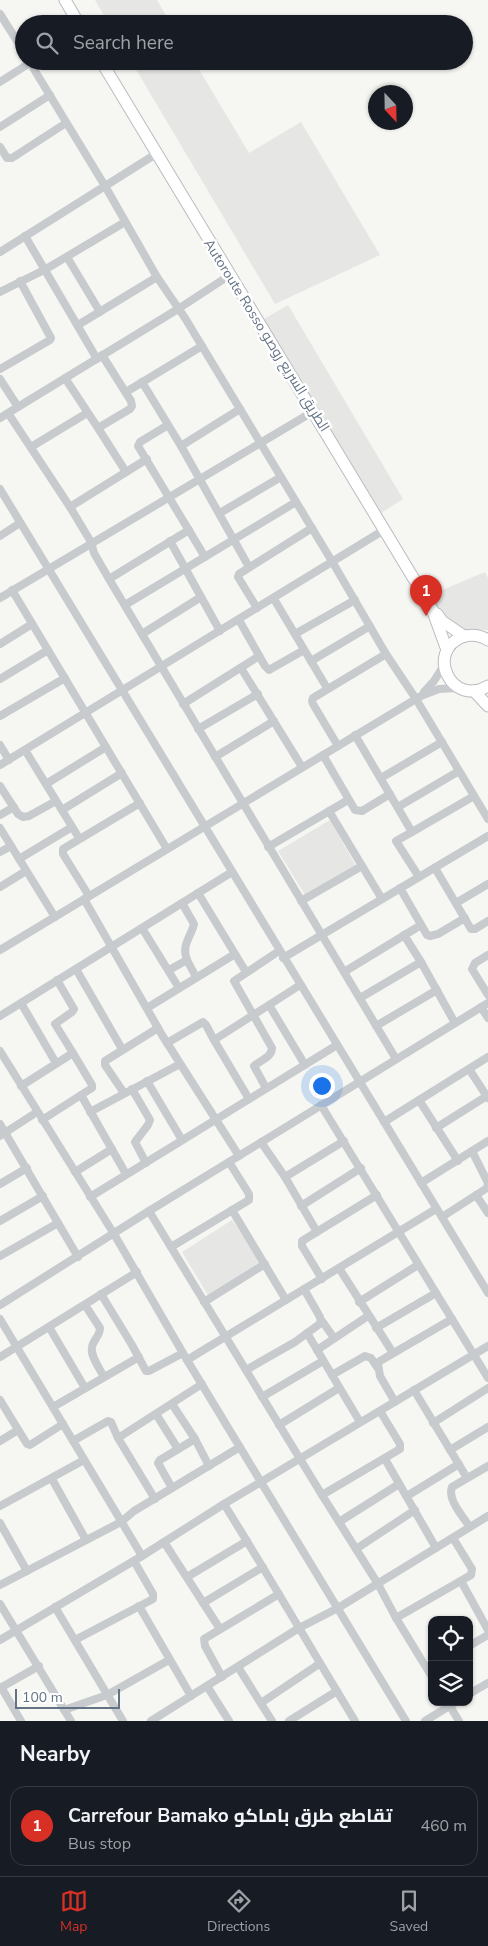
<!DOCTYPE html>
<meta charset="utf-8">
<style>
:root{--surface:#171b24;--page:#242831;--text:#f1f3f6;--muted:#9ea1a6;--line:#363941;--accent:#d93025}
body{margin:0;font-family:"Nunito Sans",Cairo,sans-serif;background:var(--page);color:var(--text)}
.controls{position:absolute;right:15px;bottom:15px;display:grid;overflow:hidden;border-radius:10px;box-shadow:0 1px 4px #0004}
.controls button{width:45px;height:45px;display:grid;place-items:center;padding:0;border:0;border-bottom:1px solid var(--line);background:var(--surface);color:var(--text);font:25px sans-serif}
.compass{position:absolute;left:368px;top:85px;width:45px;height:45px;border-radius:50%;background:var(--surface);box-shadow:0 1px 4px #0004;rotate:158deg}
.scale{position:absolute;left:15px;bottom:12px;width:105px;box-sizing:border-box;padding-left:5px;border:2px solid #637385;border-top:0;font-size:14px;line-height:18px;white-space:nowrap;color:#637385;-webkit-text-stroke:4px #fff;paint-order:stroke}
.you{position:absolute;left:321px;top:1085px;width:18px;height:18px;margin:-12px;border:4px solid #fff;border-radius:50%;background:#1a73e8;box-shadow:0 0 0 8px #1a73e833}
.badge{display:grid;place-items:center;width:32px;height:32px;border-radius:50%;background:var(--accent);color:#fff;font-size:16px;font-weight:700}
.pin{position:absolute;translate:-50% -41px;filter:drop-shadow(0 1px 2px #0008)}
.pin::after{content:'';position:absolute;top:26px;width:18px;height:15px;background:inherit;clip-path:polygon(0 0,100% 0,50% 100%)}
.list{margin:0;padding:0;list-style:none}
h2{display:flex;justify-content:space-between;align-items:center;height:65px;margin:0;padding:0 20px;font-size:21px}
h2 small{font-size:16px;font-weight:400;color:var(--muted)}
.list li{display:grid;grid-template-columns:32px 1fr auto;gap:15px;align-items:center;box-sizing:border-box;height:80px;margin:0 10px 10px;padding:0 10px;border:1px solid var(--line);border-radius:15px}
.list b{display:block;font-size:19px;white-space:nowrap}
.list p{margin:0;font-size:16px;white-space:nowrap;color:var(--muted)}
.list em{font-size:16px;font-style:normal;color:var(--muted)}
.icon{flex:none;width:28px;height:28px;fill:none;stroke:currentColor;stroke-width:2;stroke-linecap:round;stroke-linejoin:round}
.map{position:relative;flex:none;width:488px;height:1721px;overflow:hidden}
.search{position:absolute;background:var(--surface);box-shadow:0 1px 4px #0004;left:15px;right:15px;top:15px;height:55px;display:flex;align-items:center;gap:12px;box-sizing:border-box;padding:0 18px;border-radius:28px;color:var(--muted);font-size:19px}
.sheet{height:155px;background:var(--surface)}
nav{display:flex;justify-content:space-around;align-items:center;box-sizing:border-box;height:70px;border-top:1px solid var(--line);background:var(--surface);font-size:14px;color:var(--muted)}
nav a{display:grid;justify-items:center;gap:2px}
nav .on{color:var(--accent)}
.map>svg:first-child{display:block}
.built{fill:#e6e7e5}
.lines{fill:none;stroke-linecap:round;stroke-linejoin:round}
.highway-casing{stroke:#babcbf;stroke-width:13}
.minor{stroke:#c8cbce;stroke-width:8}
.highway{stroke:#fff;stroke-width:11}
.labels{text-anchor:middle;stroke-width:5;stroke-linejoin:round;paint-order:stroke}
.street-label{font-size:14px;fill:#637385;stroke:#fff}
</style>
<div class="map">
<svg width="488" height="1721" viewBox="0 0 488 1721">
<rect width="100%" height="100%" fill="#f6f6f2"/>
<g class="built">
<polygon points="95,0 157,0 171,24 109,24"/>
<polygon points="131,61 194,61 249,153 301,122 380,255 275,304"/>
<polygon points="288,305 403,499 381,513 262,320"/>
<polygon points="485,572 488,578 488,630 468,632 449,621 428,596"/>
<polygon points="330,820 356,866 305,895 278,851"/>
<polygon points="232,1220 263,1264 209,1297 182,1252"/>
</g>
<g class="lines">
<g class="highway-casing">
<g id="highway">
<polyline points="65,0 79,24"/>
<polyline points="101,61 432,609 447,650"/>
<polyline points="437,614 442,621 464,636"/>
<path d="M488,640c-8,-5 -17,-6 -26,-3 -37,15 -10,71 26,49"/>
<polyline points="474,691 488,706"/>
</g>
</g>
<g class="minor">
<polyline points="0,14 24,52"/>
<polyline points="29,61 105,186 157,277 185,318 333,563 386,654 416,699 488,819"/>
<polyline points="0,82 33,61"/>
<polyline points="0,127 50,95"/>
<polyline points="0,147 7,158 12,158 66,123"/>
<polyline points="25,236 97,359"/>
<polyline points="0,252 156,154"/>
<polyline points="67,257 100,312"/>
<polyline points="0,292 46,269 125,222"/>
<polyline points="78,325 157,277"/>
<polyline points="0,369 50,340 51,338 20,281"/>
<polyline points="65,378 98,428 130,409 132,406 131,401 102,355"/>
<polyline points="0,379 18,407"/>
<polyline points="142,382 181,446 249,567"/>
<polyline points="126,392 202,346"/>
<polyline points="8,413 70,507 91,542 94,553 109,579 396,1059"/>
<polyline points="0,418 178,309 230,275"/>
<polyline points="168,425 140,442 138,446 205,557"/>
<polyline points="98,428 126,472"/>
<polyline points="181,446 240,409"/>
<polyline points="31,447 87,413"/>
<polyline points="0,489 488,1293"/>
<polyline points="70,507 147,459"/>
<polyline points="220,513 281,477"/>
<polyline points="0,536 20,523"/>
<polyline points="170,541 220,631"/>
<polyline points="109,579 189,530"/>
<polyline points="12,590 167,849"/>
<polyline points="0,598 314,411"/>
<polyline points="274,599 327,688"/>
<polyline points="125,605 296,502"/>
<polyline points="257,608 238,577 239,574 312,528"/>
<polyline points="239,620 265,666 269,670 304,650"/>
<polyline points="142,634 201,597"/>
<polyline points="295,634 355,600"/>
<polyline points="0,644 32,624"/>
<polyline points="311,661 370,626"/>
<polyline points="241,668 302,767"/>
<polyline points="0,679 48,650"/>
<polyline points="424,692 434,681 444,665"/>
<polyline points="183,704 259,656"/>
<polyline points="0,716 65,678"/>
<polyline points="198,729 258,694"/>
<polyline points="355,735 412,832 396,841 419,877"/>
<polyline points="0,745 9,760"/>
<polyline points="338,746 313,704 312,701 313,698 386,654"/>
<polyline points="25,750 79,838"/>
<polyline points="323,755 355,810 362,811 390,794"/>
<polyline points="215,757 274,721"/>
<polyline points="0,765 384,530"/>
<polyline points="381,778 442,742"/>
<polyline points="46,784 106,747"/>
<polyline points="0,786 18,814 23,817 29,816 56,801"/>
<polyline points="398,807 459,771"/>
<polyline points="62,810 122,773"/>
<polyline points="329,811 382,899"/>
<polyline points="0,815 14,807"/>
<polyline points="0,828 55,917"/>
<polyline points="412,832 474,796"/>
<polyline points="268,847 348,800"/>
<polyline points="0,852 11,846"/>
<polyline points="19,859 72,827"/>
<polyline points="435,868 471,929 475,929 488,921"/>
<polyline points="0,887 26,871"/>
<polyline points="400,888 427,935 430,936 438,934 465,918"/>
<polyline points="198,893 246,972"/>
<polyline points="89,896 63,854 63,849 140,803"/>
<polyline points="84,899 162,1035 239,1156"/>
<polyline points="301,901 362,866"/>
<path d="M182,903l12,21c-3,13 -13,21 -7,36"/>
<polyline points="456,903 488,884"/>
<polyline points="142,928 179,988"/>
<polyline points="404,935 421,962"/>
<polyline points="0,950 421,696 439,689 458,688"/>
<polyline points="488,955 475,963 472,969 488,995"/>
<polyline points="283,958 488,836"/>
<polyline points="76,969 122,1049"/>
<polyline points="169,970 187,960 196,977"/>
<polyline points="344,972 421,925"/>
<polyline points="57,980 74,1009 72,1012 55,1024 73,1053"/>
<polyline points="300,985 269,1005 305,1065"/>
<polyline points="360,998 421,962 455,1023"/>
<polyline points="21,1003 56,1063"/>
<polyline points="481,1007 488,1018"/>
<polyline points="147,1008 235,954"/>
<polyline points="0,1016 232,872"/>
<polyline points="376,1026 437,990"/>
<polyline points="167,1043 203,1022 206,1025 214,1040"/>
<polyline points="0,1051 114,1234 187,1360 406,1721"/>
<polyline points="469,1069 488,1098"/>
<polyline points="147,1081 182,1140"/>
<polyline points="21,1086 73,1053 92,1085 92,1088 81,1095"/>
<path d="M266,1088l-12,-22c7,-6 18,-9 18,-18l-38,-67 45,-30"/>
<polyline points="132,1089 150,1120 148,1125 135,1142 146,1163"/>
<polyline points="124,1093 105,1065 105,1061 158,1028"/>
<polyline points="249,1099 214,1040 269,1005"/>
<polyline points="419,1100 458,1161"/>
<polyline points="321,1105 488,1378"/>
<polyline points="90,1112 180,1064"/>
<polyline points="42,1120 81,1095 126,1174"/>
<polyline points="384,1122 488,1057"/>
<polyline points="0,1124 78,1257"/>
<polyline points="436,1128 487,1096"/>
<polyline points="0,1136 37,1112"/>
<polyline points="261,1142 285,1177 317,1232"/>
<polyline points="472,1151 488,1183"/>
<polyline points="75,1172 112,1149"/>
<polyline points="285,1177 344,1141"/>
<polyline points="421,1183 488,1141"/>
<polyline points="0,1184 27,1168"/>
<polyline points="476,1195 488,1213"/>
<polyline points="90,1197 337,1045"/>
<polyline points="301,1206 361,1168"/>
<polyline points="232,1210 286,1300"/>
<polyline points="149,1211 322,1495 378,1584 396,1618 432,1677"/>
<polyline points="442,1217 487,1188 488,1184"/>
<polyline points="0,1221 43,1196"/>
<polyline points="171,1247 249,1200 249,1194 229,1162"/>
<polyline points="0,1256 58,1223"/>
<polyline points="339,1268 393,1353"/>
<polyline points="322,1279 302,1246 302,1241 377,1195"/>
<polyline points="101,1294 132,1345 146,1371 149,1371 183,1353"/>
<polyline points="204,1302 265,1264"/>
<polyline points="359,1302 418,1265"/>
<polyline points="0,1305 149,1211 488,1003"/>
<path d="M85,1305l15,23c0,8 -7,12 -8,19 -2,9 8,22 12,30"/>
<polyline points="0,1319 142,1556"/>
<polyline points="322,1321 334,1338"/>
<polyline points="49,1327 85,1388"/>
<polyline points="376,1328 436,1293"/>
<polyline points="307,1333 360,1422"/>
<polyline points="317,1350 368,1316"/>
<polyline points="0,1357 137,1272"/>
<polyline points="187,1360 436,1209"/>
<polyline points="246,1370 295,1342 321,1323 320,1317 304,1289"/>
<polyline points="332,1375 365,1356 371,1358 377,1367"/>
<polyline points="414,1390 467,1478"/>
<polyline points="262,1397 323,1361"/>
<polyline points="0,1400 27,1444 30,1445 63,1424"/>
<polyline points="395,1402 380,1376 378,1364 380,1361 452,1319"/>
<polyline points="172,1404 195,1439 209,1466"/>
<polyline points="53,1407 139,1357"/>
<polyline points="156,1414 178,1449"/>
<polyline points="433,1423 488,1388"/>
<polyline points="279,1425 339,1388"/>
<polyline points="118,1438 202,1384"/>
<polyline points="0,1441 18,1430"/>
<polyline points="73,1441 108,1421 111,1422 118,1438 155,1499"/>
<polyline points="450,1450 488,1427"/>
<polyline points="385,1459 436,1548"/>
<polyline points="52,1479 86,1540"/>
<polyline points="172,1488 158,1463 160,1460 195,1439"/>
<polyline points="322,1495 400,1449 400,1444 380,1411"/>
<polyline points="407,1496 459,1464"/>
<path d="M224,1504c45,72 87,145 131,217"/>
<polyline points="0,1506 84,1460"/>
<polyline points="339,1522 399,1484"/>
<polyline points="0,1523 27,1571"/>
<path d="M470,1527c-7,-10 -23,-28 -18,-40l36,-21"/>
<polyline points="164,1542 220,1629"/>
<polyline points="356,1549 415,1510"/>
<polyline points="187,1577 247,1541"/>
<polyline points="461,1581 488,1630"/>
<polyline points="0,1585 121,1522 134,1511 240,1447"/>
<polyline points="203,1603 263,1567"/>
<polyline points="0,1604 71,1721"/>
<polyline points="139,1606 191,1696"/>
<polyline points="55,1607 123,1721"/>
<polyline points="396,1618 471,1575 472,1569 453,1538"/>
<polyline points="0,1640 142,1556 224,1504 488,1346"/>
<polyline points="75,1640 153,1599 153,1594 134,1561"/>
<polyline points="469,1646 488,1635"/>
<polyline points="238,1667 272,1721"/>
<polyline points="222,1677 205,1646 204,1639 279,1594"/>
<polyline points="207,1686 229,1721"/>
<polyline points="1,1687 21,1721"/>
<polyline points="0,1688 39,1666"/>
<polyline points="469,1694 488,1683"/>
<polyline points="261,1703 319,1664"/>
<polyline points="448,1703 459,1721"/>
<polyline points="64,1710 107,1695 169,1660"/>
<polyline points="151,1721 299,1628 338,1608 488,1516"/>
<polyline points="289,1721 337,1691"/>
<polyline points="425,1721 456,1702"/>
</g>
<use href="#highway" class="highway"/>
</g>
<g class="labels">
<g class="street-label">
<text transform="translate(267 335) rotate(58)" y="5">Autoroute Rosso الطريق السريع روصو</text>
</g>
</g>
</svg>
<div class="controls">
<button><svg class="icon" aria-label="locate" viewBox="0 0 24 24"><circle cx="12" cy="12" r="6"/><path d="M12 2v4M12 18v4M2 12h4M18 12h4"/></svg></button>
<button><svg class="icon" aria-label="layers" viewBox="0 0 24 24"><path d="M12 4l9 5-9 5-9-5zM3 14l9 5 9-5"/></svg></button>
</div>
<svg class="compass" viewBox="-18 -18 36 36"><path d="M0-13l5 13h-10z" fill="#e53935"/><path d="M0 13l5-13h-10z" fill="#9ea1a6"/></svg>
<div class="scale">100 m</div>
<div class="you"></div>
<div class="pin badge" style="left:426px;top:616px">1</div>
<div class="search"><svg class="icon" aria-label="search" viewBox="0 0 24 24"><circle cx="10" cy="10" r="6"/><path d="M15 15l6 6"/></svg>Search here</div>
</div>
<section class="sheet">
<h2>Nearby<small></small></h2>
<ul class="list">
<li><span class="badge">1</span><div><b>Carrefour Bamako تقاطع طرق باماكو</b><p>Bus stop</p></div><em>460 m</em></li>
</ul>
</section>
<nav>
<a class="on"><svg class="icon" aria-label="map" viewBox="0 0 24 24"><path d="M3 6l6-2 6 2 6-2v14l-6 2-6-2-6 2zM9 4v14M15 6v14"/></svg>Map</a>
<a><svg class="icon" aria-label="directions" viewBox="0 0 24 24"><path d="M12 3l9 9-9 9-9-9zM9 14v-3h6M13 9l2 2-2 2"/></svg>Directions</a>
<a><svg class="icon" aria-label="saved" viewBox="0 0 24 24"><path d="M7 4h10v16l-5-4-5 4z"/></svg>Saved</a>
</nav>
